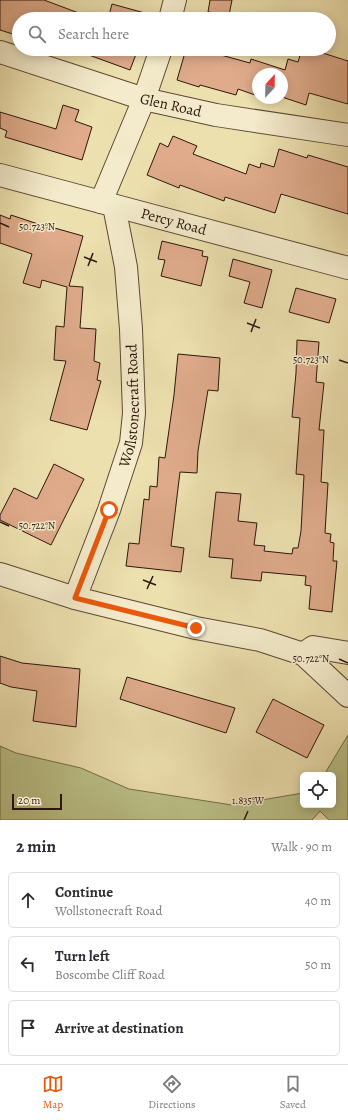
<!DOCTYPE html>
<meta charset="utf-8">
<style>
:root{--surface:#fff;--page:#f7f7f7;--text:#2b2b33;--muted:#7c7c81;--line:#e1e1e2;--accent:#ea580c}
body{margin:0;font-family:Alegreya,serif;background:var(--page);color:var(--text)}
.controls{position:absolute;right:12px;bottom:12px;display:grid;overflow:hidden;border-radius:6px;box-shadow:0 2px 10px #0003}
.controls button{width:36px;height:36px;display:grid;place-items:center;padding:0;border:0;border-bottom:1px solid var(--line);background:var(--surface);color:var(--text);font:20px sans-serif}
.compass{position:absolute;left:252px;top:68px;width:36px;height:36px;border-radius:50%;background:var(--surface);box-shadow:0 2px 10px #0003;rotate:22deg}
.scale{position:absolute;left:12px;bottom:10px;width:50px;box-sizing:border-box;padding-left:4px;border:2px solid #2d160b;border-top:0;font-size:11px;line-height:14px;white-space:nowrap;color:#2d160b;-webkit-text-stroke:3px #f3ebcb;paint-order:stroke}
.stop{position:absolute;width:12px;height:12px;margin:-9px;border:3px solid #ea580c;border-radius:50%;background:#fff}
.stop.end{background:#ea580c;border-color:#fff;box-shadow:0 1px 4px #0008}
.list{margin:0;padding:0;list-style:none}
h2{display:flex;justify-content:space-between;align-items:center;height:52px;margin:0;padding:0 16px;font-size:17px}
h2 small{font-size:13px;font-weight:400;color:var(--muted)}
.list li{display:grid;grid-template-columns:26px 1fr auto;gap:12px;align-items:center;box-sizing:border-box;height:56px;margin:0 8px 8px;padding:0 8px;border:1px solid var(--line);border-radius:6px}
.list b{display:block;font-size:15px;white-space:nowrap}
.list p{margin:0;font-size:13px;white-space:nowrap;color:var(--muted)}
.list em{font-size:13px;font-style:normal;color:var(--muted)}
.icon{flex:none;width:22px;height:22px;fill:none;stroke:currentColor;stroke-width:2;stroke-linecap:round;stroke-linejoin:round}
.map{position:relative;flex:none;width:348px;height:820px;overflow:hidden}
.search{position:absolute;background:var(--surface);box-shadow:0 2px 10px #0003;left:12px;right:12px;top:12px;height:44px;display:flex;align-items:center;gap:10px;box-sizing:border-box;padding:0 14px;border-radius:22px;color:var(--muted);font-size:15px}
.sheet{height:244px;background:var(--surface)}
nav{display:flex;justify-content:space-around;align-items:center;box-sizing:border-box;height:56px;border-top:1px solid var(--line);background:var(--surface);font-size:11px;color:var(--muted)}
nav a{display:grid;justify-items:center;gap:2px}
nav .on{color:var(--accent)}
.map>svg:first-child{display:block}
.green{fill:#bbc188;stroke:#746c4a}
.building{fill:#dfab8b;stroke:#2d160b}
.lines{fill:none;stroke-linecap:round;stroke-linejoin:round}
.minor-casing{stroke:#5d4834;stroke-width:24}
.minor{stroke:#f3ebcb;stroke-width:22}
.route{stroke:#ea580c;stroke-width:5}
.ticks{fill:none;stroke:#2d160b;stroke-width:1.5}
.labels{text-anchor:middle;stroke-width:3;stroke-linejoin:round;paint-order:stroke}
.street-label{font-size:15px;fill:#2d160b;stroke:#f3ebcb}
.ticks-label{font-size:10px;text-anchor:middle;fill:#2d160b;stroke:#f3ebcb;stroke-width:3;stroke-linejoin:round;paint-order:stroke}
</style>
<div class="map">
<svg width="348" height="820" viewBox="0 0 348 820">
<rect width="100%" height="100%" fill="#ede0af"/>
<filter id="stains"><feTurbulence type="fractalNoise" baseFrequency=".005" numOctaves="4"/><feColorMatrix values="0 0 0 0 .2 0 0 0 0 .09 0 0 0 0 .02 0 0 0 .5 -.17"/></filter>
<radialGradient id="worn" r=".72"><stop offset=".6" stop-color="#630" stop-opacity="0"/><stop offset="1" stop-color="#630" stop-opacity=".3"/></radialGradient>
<polygon class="green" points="348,735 348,820 329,820 320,811 312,820 0,820 0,746 16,753 81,768 129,789 232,805 303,793 303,805 333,805 333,775 324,775"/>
<g class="building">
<polygon points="0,0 44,0 92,18 91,19 19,19 19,36 0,30"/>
<polygon points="210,0 232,0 229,15 208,12"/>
<polygon points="112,4 152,15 151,19 108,19"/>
<polygon points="78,49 138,49 130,70 78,51"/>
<polygon points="186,49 211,49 210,52 250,63 251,59 285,70 288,59 298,62 302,49 310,49 348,61 348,104 309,93 306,105 282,97 282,74 258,74 258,96 238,89 236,95 200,85 199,87 177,80"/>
<polygon points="63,105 79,110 75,121 92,127 82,160 5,137 7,131 0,128 0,112 56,129"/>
<polygon points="173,136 197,146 193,154 246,174 249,164 260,168 261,163 274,167 279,149 307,158 308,155 348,167 348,214 281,194 275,213 225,197 224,201 180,185 179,188 147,175 160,143 168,147"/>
<polygon points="0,215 10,219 11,215 50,228 51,227 83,236 69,286 83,287 80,328 96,329 94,361 100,363 97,380 101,381 87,430 50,420 66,361 54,360 56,326 64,327 67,287 42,280 40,288 23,283 32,254 0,243"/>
<polygon points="162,241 203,251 202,256 208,257 201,286 161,276 165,260 158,259"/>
<polygon points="233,259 272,270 262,308 244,303 250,282 229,276"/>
<polygon points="296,288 336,299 329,323 289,312"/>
<polygon points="297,340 319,342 316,382 324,383 319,430 324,430 321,482 328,483 325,533 331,534 330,542 334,543 333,561 337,561 332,612 309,609 311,586 305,585 306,576 262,572 261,581 231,578 233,559 209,557 216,492 241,494 238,521 257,523 254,545 265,546 264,551 292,554 293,548 298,548 301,531 304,475 296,474 300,418 292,417 296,373"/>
<polygon points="178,354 220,358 218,391 208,390 198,451 197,473 180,472 171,546 184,548 181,572 126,566 129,543 139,544 144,499 149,500 150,486 157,487 159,457 165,458 174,395"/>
<polygon points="54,464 84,479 51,545 0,520 0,515 14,488 37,499"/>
<polygon points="0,656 22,663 80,669 76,727 33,721 37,691 11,687 0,683"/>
<polygon points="127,677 235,708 226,733 120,699"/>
<polygon points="273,699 324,725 307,758 256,732"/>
</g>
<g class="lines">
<g class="minor-casing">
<g id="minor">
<polyline points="170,19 175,0"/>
<path id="s1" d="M0,52l144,47 72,16 132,20"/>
<path id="s2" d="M0,175l348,93"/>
<polyline points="101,202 144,99 161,49"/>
<polyline points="0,574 75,598 196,628 260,640 303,654 348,696"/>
<path id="s3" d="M75,598l34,-88 22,-67 3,-30 -3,-84 -5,-62 -12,-61"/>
<polyline points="303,654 313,647 348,653"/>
</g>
</g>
<use href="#minor" class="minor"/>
</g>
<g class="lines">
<polyline class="route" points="109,510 75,598 196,628"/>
</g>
<path class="ticks" d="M0,223l9,4M84,257l13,5M88,266l5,-13M247,323l13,5M251,332l5,-13M339,360l9,3M0,522l9,4M143,580l13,5M147,589l6,-13M339,659l9,4M244,820l4,-9"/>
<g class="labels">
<g class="street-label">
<text dy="5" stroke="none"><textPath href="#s1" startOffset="179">Glen Road</textPath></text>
<text dy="5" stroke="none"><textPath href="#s2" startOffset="180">Percy Road</textPath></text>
<text dy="5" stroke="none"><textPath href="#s3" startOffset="202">Wollstonecraft Road</textPath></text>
</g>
</g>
<g class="ticks-label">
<text x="37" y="230">50.723°N</text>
<text x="311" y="363">50.723°N</text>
<text x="37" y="529">50.722°N</text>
<text x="311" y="662">50.722°N</text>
<text x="248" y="804">1.835°W</text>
</g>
<rect width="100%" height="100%" filter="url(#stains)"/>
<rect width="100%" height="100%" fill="url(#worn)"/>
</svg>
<div class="controls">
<button><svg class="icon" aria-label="locate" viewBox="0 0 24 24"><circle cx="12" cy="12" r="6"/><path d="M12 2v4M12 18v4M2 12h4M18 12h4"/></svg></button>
</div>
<svg class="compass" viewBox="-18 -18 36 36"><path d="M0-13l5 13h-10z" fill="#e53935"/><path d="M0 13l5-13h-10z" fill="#7c7c81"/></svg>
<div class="scale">20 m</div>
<div class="stop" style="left:109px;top:510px"></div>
<div class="stop end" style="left:196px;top:628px"></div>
<div class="search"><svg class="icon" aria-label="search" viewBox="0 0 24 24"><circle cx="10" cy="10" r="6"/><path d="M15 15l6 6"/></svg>Search here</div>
</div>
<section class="sheet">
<h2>2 min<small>Walk · 90 m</small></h2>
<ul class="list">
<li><svg class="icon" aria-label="ahead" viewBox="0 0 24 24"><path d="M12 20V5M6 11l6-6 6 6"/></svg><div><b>Continue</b><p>Wollstonecraft Road</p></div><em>40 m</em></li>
<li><svg class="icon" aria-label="left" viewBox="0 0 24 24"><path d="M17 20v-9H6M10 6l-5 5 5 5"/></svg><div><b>Turn left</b><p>Boscombe Cliff Road</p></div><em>50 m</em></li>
<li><svg class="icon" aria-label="arrive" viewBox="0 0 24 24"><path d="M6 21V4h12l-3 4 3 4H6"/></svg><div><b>Arrive at destination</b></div></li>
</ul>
</section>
<nav>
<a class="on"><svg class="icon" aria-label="map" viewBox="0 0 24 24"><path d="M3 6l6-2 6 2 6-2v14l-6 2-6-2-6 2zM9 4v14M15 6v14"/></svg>Map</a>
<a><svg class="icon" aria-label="directions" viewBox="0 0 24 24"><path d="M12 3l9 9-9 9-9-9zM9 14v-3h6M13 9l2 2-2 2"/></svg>Directions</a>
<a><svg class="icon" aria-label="saved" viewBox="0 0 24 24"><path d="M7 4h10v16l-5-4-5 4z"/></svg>Saved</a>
</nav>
